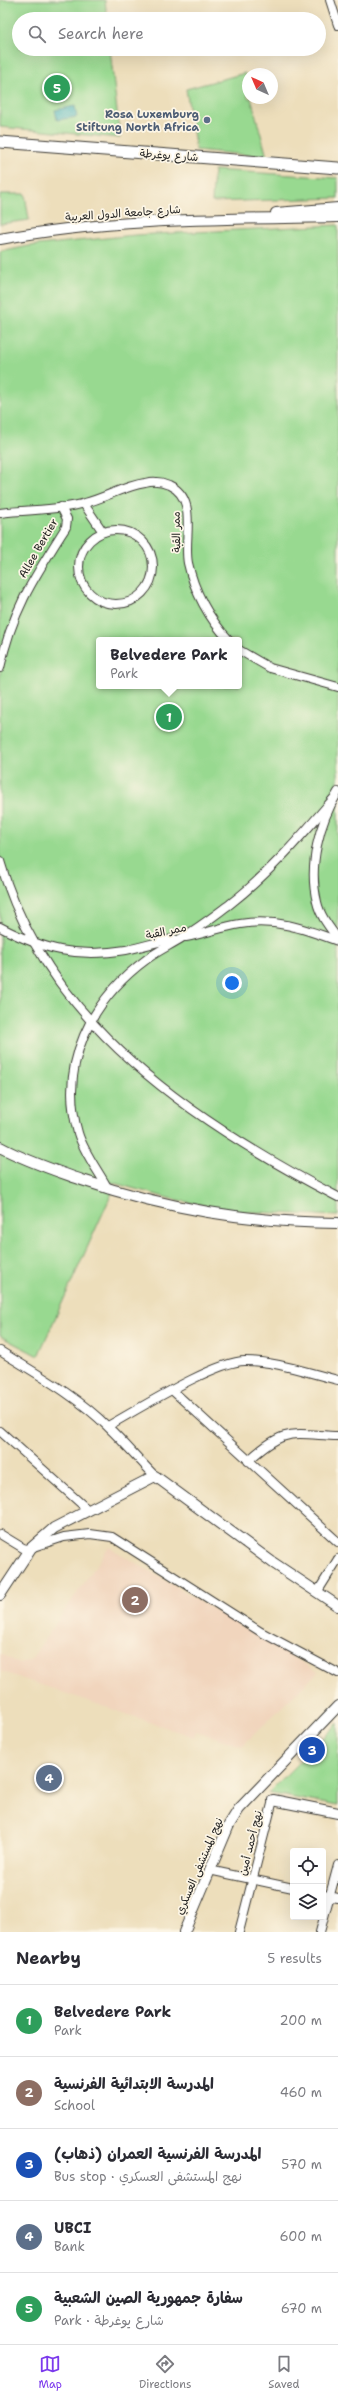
<!DOCTYPE html>
<meta charset="utf-8">
<style>
:root{--surface:#fff;--page:#f2f2f3;--text:#2b2b33;--muted:#7c7c81;--line:#e1e1e2;--accent:#7c3aed}
body{margin:0;font-family:"Shantell Sans","Playpen Sans Arabic",sans-serif;background:var(--page);color:var(--text)}
.controls{position:absolute;right:12px;bottom:12px;display:grid;overflow:hidden;border-radius:4px;box-shadow:0 4px 16px #0002}
.controls button{width:36px;height:36px;display:grid;place-items:center;padding:0;border:0;border-bottom:1px solid var(--line);background:var(--surface);color:var(--text);font:20px sans-serif}
.compass{position:absolute;left:242px;top:68px;width:36px;height:36px;border-radius:50%;background:var(--surface);box-shadow:0 4px 16px #0002;rotate:316deg}
.you{position:absolute;left:232px;top:983px;width:14px;height:14px;margin:-10px;border:3px solid #fff;border-radius:50%;background:#1a73e8;box-shadow:0 0 0 6px #1a73e833}
.badge{display:grid;place-items:center;width:26px;height:26px;border-radius:50%;background:var(--accent);color:#fff;font-size:13px;font-weight:700}
.pin{position:absolute;translate:-50% -50%;border:2px solid #fff;box-shadow:0 1px 4px #0006}
.popup{position:absolute;left:96px;top:637px;width:146px;height:52px;box-sizing:border-box;display:grid;place-content:center;border-radius:4px;background:var(--surface);filter:drop-shadow(0 1px 3px #0005);font-size:13px;white-space:nowrap;color:var(--muted)}
.popup b{font-size:15px;color:var(--text)}
.popup::after{content:'';position:absolute;left:50%;top:100%;margin-left:-8px;border:8px solid transparent;border-top-color:var(--surface)}
.list{margin:0;padding:0;list-style:none}
h2{display:flex;justify-content:space-between;align-items:center;height:52px;margin:0;padding:0 16px;font-size:17px}
h2 small{font-size:13px;font-weight:400;color:var(--muted)}
.list li{display:grid;grid-template-columns:26px 1fr auto;gap:12px;align-items:center;box-sizing:border-box;height:72px;padding:0 16px;border-top:1px solid var(--line)}
.list b{display:block;font-size:15px;white-space:nowrap}
.list p{margin:0;font-size:13px;white-space:nowrap;color:var(--muted)}
.list em{font-size:13px;font-style:normal;color:var(--muted)}
.icon{flex:none;width:22px;height:22px;fill:none;stroke:currentColor;stroke-width:2;stroke-linecap:round;stroke-linejoin:round}
.map{position:relative;flex:none;width:338px;height:1932px;overflow:hidden}
.search{position:absolute;background:var(--surface);box-shadow:0 4px 16px #0002;left:12px;right:12px;top:12px;height:44px;display:flex;align-items:center;gap:10px;box-sizing:border-box;padding:0 14px;border-radius:22px;color:var(--muted);font-size:15px}
.sheet{height:412px;background:var(--surface)}
nav{display:flex;justify-content:space-around;align-items:center;box-sizing:border-box;height:56px;border-top:1px solid var(--line);background:var(--surface);font-size:11px;color:var(--muted)}
nav a{display:grid;justify-items:center;gap:2px}
nav .on{color:var(--accent)}
.map>svg:first-child{display:block}
.built{fill:#f1d5bd}
.green{fill:#98d990;stroke:#5a7a56;fill-rule:evenodd}
.water{fill:#3eafb5;stroke:#2d6668}
.lines{fill:none;stroke-linecap:round;stroke-linejoin:round}
.minor-casing{stroke:#3b3934;stroke-width:10}
.tertiary-casing{stroke:#3b3934;stroke-width:12}
.secondary-casing{stroke:#3b3934;stroke-width:13}
.minor{stroke:#fff;stroke-width:8}
.tertiary{stroke:#fff;stroke-width:10}
.secondary{stroke:#fff;stroke-width:11}
.service-dot{fill:#5c6f8a;stroke:#fcf5e5;stroke-width:1.5}
.labels{text-anchor:middle;stroke-width:3.5;stroke-linejoin:round;paint-order:stroke}
.service-label{font-size:11px;font-weight:bold;fill:#4e5e75;stroke:#fcf5e5;text-anchor:end}
.street-label{font-size:11px;fill:#1c1c1c;stroke:#fcf5e5}
</style>
<div class="map">
<svg width="338" height="1932" viewBox="0 0 338 1932">
<rect width="100%" height="100%" fill="#fcf5e5"/>
<filter id="ink" filterUnits="userSpaceOnUse"><feTurbulence type="fractalNoise" baseFrequency=".025" numOctaves="2"/><feDisplacementMap in="SourceGraphic" scale="8" xChannelSelector="R" yChannelSelector="G"/><feConvolveMatrix kernelMatrix="1 2 1 2 8 2 1 2 1" color-interpolation-filters="sRGB"/></filter>
<filter id="wash" filterUnits="userSpaceOnUse"><feTurbulence type="fractalNoise" baseFrequency=".012" numOctaves="4" result="noise"/><feDisplacementMap in="SourceGraphic" scale="16" xChannelSelector="R" yChannelSelector="G"/><feGaussianBlur stdDeviation="0.9" result="paint"/><feColorMatrix in="noise" values="0 0 0 0 0 0 0 0 0 0 0 0 0 0 0 0 0 1.4 0 .05"/><feComposite in="paint" operator="in"/></filter>
<g filter="url(#wash)">
<rect width="100%" height="100%" fill="#eddebb"/>
<polygon class="built" points="109,1547 318,1672 242,1746 196,1731 194,1737 0,1671 0,1653 20,1664 31,1659"/>
<g class="green">
<polygon points="0,0 105,0 107,19 19,19 19,49 110,49 120,138 0,127"/>
<polygon points="245,73 248,98 251,98 267,157 196,150 186,89"/>
<polygon points="214,170 338,178 338,198 212,202"/>
<polygon points="0,194 25,194 29,220 0,224"/>
<path d="M338,225v991l-104,-5 -62,-12 -62,-17 2,11 -74,163 -38,-20v-1084l29,-6 106,-11zM99,640h140v46h-140z"/>
<polygon points="338,1723 338,1806 268,1793"/>
</g>
<polygon class="water" points="75,106 77,117 57,120 55,110"/>
</g>
<g filter="url(#ink)">
<g class="lines">
<g class="minor-casing">
<g id="minor">
<polyline points="330,0 338,25"/>
<polyline points="84,504 103,532"/>
<path d="M0,513c28,-4 58,-2 85,-10 20,-5 39,-17 60,-20 8,-2 17,-1 24,2 30,14 14,52 19,78 6,28 21,56 41,77"/>
<circle cx="116" cy="567" r="37"/>
<polyline points="239,650 270,668 338,687"/>
<path d="M0,668c12,-58 35,-92 66,-141l1,-8 -6,-12"/>
<path d="M338,792c-19,31 -30,74 -21,110 3,14 13,26 21,37"/>
<path d="M0,861c46,163 195,262 338,336"/>
<path d="M0,927c44,23 77,31 126,23 17,-3 32,-9 48,-11"/>
<path d="M186,937c18,-3 35,-10 54,-13 36,-6 65,5 98,17"/>
<path d="M108,1189c-10,-19 -24,-36 -30,-56 -20,-69 13,-133 69,-174 12,-9 24,-14 36,-22 17,-10 32,-22 47,-33 40,-31 71,-68 104,-106"/>
<path d="M0,1351c37,23 77,45 108,76 16,15 31,33 47,49"/>
<polyline points="172,1390 338,1542"/>
<path d="M108,1426c29,-16 107,-65 137,-65 31,0 63,12 93,19"/>
<polyline points="0,1431 87,1509"/>
<path d="M248,1461c37,-34 43,-27 90,-25"/>
<polyline points="0,1534 23,1548 27,1549 64,1537 90,1534 112,1537 261,1632 338,1673"/>
<polyline points="318,1591 338,1559"/>
<polyline points="209,1870 293,1888"/>
<polyline points="323,1895 338,1898"/>
<polyline points="239,1932 273,1800"/>
<polyline points="320,1932 338,1865"/>
</g>
</g>
<g class="tertiary-casing">
<g id="tertiary">
<polyline points="276,213 338,208"/>
<path d="M0,239c112,-21 225,-20 338,-22"/>
<path d="M0,1147c26,14 54,23 82,33 86,29 165,42 256,43"/>
<polyline points="0,1595 31,1548 54,1528 155,1476 272,1562 338,1606"/>
<polyline points="273,1800 338,1813"/>
<polyline points="184,1932 229,1825 239,1809 338,1706"/>
</g>
</g>
<g class="secondary-casing">
<polyline id="secondary" points="0,142 338,168"/>
</g>
<use href="#minor" class="minor"/>
<use href="#tertiary" class="tertiary"/>
<use href="#secondary" class="secondary"/>
</g>
</g>
<circle class="service-dot" cx="207" cy="120" r="4"/>
<g class="labels">
<g class="service-label">
<text x="199" y="118">Rosa Luxemburg<tspan x="199" dy="13">Stiftung North Africa</tspan></text>
</g>
<g class="street-label">
<text transform="translate(169 155) rotate(4)" y="4">شارع يوغرطة</text>
<text transform="translate(123 213) rotate(-4)" y="4">شارع جامعة الدول العربية</text>
<text transform="translate(176 532) rotate(-91)" y="4">ممر القبة</text>
<text transform="translate(38 548) rotate(-60)" y="4">Allee Bertier</text>
<text transform="translate(166 931) rotate(-12)" y="4">ممر القبة</text>
<text transform="translate(250 1843) rotate(-76)" y="4">نهج أحمد أمين</text>
<text transform="translate(199 1866) rotate(-67)" y="4">نهج المستشفى العسكري</text>
</g>
</g>
</svg>
<div class="controls">
<button><svg class="icon" aria-label="locate" viewBox="0 0 24 24"><circle cx="12" cy="12" r="6"/><path d="M12 2v4M12 18v4M2 12h4M18 12h4"/></svg></button>
<button><svg class="icon" aria-label="layers" viewBox="0 0 24 24"><path d="M12 4l9 5-9 5-9-5zM3 14l9 5 9-5"/></svg></button>
</div>
<svg class="compass" viewBox="-18 -18 36 36"><path d="M0-13l5 13h-10z" fill="#e53935"/><path d="M0 13l5-13h-10z" fill="#7c7c81"/></svg>
<div class="you"></div>
<div class="pin badge" style="left:169px;top:717px;background:#2e9e5b">1</div>
<div class="popup"><b>Belvedere Park</b>Park</div>
<div class="pin badge" style="left:135px;top:1600px;background:#8d6e63">2</div>
<div class="pin badge" style="left:312px;top:1750px;background:#1a4fb4">3</div>
<div class="pin badge" style="left:49px;top:1778px;background:#5c6f8a">4</div>
<div class="pin badge" style="left:57px;top:88px;background:#2e9e5b">5</div>
<div class="search"><svg class="icon" aria-label="search" viewBox="0 0 24 24"><circle cx="10" cy="10" r="6"/><path d="M15 15l6 6"/></svg>Search here</div>
</div>
<section class="sheet">
<h2>Nearby<small>5 results</small></h2>
<ul class="list">
<li><span class="badge" style="background:#2e9e5b">1</span><div><b>Belvedere Park</b><p>Park</p></div><em>200 m</em></li>
<li><span class="badge" style="background:#8d6e63">2</span><div><b>المدرسة الابتدائية الفرنسية</b><p>School</p></div><em>460 m</em></li>
<li><span class="badge" style="background:#1a4fb4">3</span><div><b>المدرسة الفرنسية العمران (ذهاب)</b><p>Bus stop · نهج المستشفى العسكري</p></div><em>570 m</em></li>
<li><span class="badge" style="background:#5c6f8a">4</span><div><b>UBCI</b><p>Bank</p></div><em>600 m</em></li>
<li><span class="badge" style="background:#2e9e5b">5</span><div><b>سفارة جمهورية الصين الشعبية</b><p>Park · شارع يوغرطة</p></div><em>670 m</em></li>
</ul>
</section>
<nav>
<a class="on"><svg class="icon" aria-label="map" viewBox="0 0 24 24"><path d="M3 6l6-2 6 2 6-2v14l-6 2-6-2-6 2zM9 4v14M15 6v14"/></svg>Map</a>
<a><svg class="icon" aria-label="directions" viewBox="0 0 24 24"><path d="M12 3l9 9-9 9-9-9zM9 14v-3h6M13 9l2 2-2 2"/></svg>Directions</a>
<a><svg class="icon" aria-label="saved" viewBox="0 0 24 24"><path d="M7 4h10v16l-5-4-5 4z"/></svg>Saved</a>
</nav>
